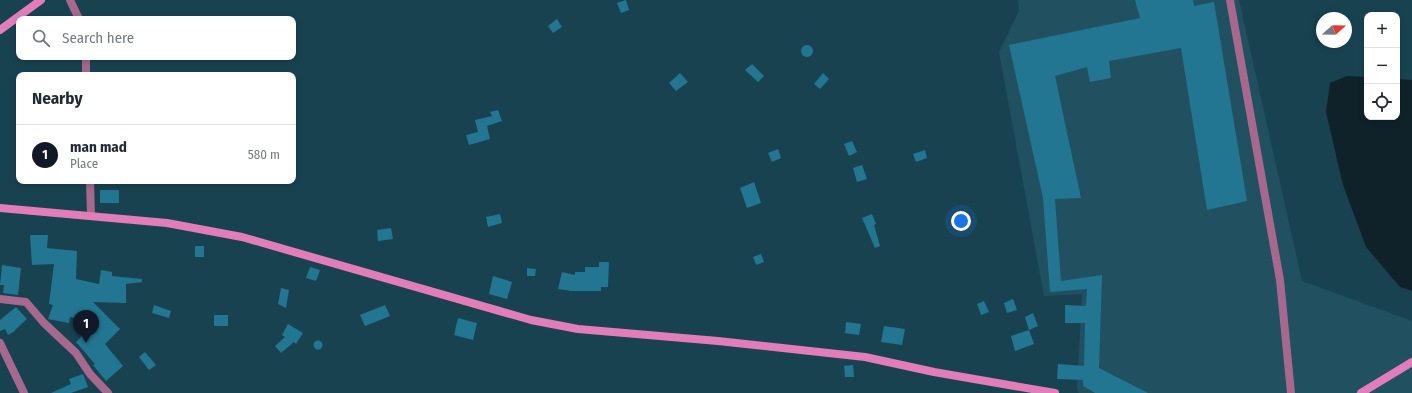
<!DOCTYPE html>
<meta charset="utf-8">
<style>
:root{--surface:#fff;--page:#f6f6f7;--text:#1f2937;--muted:#747a83;--line:#e0e1e3;--accent:#111827}
body{margin:0;font-family:"Fira Sans Condensed",sans-serif;background:var(--page);color:var(--text)}
.controls{position:absolute;right:12px;top:12px;display:grid;overflow:hidden;border-radius:8px;box-shadow:0 2px 6px #0003}
.controls button{width:36px;height:36px;display:grid;place-items:center;padding:0;border:0;border-bottom:1px solid var(--line);background:var(--surface);color:var(--text);font:20px sans-serif}
.compass{position:absolute;left:1316px;top:12px;width:36px;height:36px;border-radius:50%;background:var(--surface);box-shadow:0 2px 6px #0003;rotate:70deg}
.you{position:absolute;left:961px;top:221px;width:14px;height:14px;margin:-10px;border:3px solid #fff;border-radius:50%;background:#1a73e8;box-shadow:0 0 0 6px #1a73e833}
.badge{display:grid;place-items:center;width:26px;height:26px;border-radius:50%;background:var(--accent);color:#fff;font-size:13px;font-weight:700}
.pin{position:absolute;translate:-50% -33px;filter:drop-shadow(0 1px 2px #0008)}
.pin::after{content:'';position:absolute;top:21px;width:14px;height:12px;background:inherit;clip-path:polygon(0 0,100% 0,50% 100%)}
.list{margin:0;padding:0;list-style:none}
h2{display:flex;justify-content:space-between;align-items:center;height:52px;margin:0;padding:0 16px;font-size:17px}
h2 small{font-size:13px;font-weight:400;color:var(--muted)}
.list li{display:grid;grid-template-columns:26px 1fr auto;gap:12px;align-items:center;box-sizing:border-box;height:60px;padding:0 16px;border-top:1px solid var(--line)}
.list b{display:block;font-size:15px;white-space:nowrap}
.list p{margin:0;font-size:13px;white-space:nowrap;color:var(--muted)}
.list em{font-size:13px;font-style:normal;color:var(--muted)}
.icon{flex:none;width:22px;height:22px;fill:none;stroke:currentColor;stroke-width:2;stroke-linecap:round;stroke-linejoin:round}
.map{position:relative;flex:none;width:1412px;height:393px;overflow:hidden}
.search{position:absolute;background:var(--surface);box-shadow:0 2px 6px #0003;left:16px;top:16px;width:280px;height:44px;display:flex;align-items:center;gap:10px;box-sizing:border-box;padding:0 14px;border-radius:8px;color:var(--muted);font-size:15px}
.panel{position:absolute;background:var(--surface);box-shadow:0 2px 6px #0003;left:16px;top:72px;width:280px;height:112px;border-radius:8px}
.map>svg:first-child{display:block}
.built{fill:#215060}
.water{fill:#0f222a}
.building{fill:#227691}
.lines{fill:none;stroke-linecap:round;stroke-linejoin:round}
.street{stroke:#a6688d;stroke-width:8}
.secondary{stroke:#e17eba;stroke-width:8}
</style>
<div class="map">
<svg width="1412" height="393" viewBox="0 0 1412 393">
<rect width="100%" height="100%" fill="#194251"/>
<polygon class="built" points="1018,0 1239,0 1302,281 1412,321 1412,393 1079,393 1077,389 1082,294 1044,296 999,52 1019,11"/>
<polygon class="water" points="1347,76 1367,77 1367,117 1397,117 1397,79 1412,80 1412,291 1400,287 1366,247 1343,185 1326,112 1330,83"/>
<g class="building">
<polygon points="626,0 629,10 621,13 617,3"/>
<polygon points="1135,0 1193,0 1194,6 1214,2 1247,201 1207,210 1181,48 1109,61 1111,78 1090,82 1087,67 1055,76 1081,198 1055,199 1061,281 1102,275 1099,368 1148,393 1095,393 1083,386 1083,380 1057,379 1058,364 1084,366 1085,323 1065,323 1065,305 1086,306 1087,289 1050,292 1043,198 1009,45 1140,18"/>
<polygon points="557,19 562,27 553,33 548,26"/>
<circle cx="807" cy="51" r="6"/>
<polygon points="752,64 764,76 758,82 745,70"/>
<polygon points="680,73 688,82 676,91 669,83"/>
<polygon points="823,73 829,79 820,89 814,84"/>
<polygon points="498,110 502,121 487,126 490,139 469,145 466,135 478,132 475,120 492,116 490,112"/>
<polygon points="852,141 857,152 849,156 844,144"/>
<polygon points="778,149 781,158 772,162 768,153"/>
<polygon points="925,150 927,158 916,162 913,154"/>
<polygon points="862,165 867,179 857,182 853,168"/>
<polygon points="754,182 761,203 747,208 740,188"/>
<rect x="100" y="190" width="19" height="13"/>
<polygon points="500,214 502,223 488,227 486,217"/>
<polygon points="872,214 876,224 874,225 880,246 875,248 862,218"/>
<polygon points="391,228 393,239 378,241 377,230"/>
<polygon points="30,235 48,235 47,248 77,251 76,279 99,284 101,270 112,272 112,276 142,279 142,282 126,284 126,303 93,302 120,329 105,344 123,366 106,381 93,365 95,364 76,342 96,322 70,317 69,323 48,319 53,305 49,304 54,264 32,265"/>
<rect x="195" y="246" width="9" height="11"/>
<polygon points="761,254 764,262 756,265 753,257"/>
<polygon points="599,262 609,262 608,287 601,287 601,291 571,291 558,289 562,272 575,275 575,272 585,272 585,267 599,267"/>
<polygon points="2,265 21,268 18,295 3,293 4,285 0,285"/>
<polygon points="310,267 320,270 316,281 306,278"/>
<polygon points="527,268 536,269 535,276 527,276"/>
<polygon points="493,276 512,282 507,299 489,294"/>
<polygon points="281,288 289,290 286,308 278,304"/>
<polygon points="1013,299 1017,310 1007,313 1004,303"/>
<polygon points="984,301 989,312 981,315 977,304"/>
<polygon points="154,305 171,311 169,318 152,313"/>
<polygon points="385,305 390,316 365,326 360,315"/>
<polygon points="16,307 27,319 15,330 15,331 8,335 5,329 0,331 0,320"/>
<polygon points="1033,313 1038,326 1029,330 1025,317"/>
<rect x="214" y="315" width="14" height="11"/>
<polygon points="458,318 477,323 473,340 454,335"/>
<polygon points="846,322 861,324 859,335 845,333"/>
<polygon points="288,324 303,333 296,344 294,342 281,353 275,346 285,337 282,335"/>
<polygon points="884,326 905,329 902,345 881,342"/>
<polygon points="1029,330 1034,344 1015,351 1011,336"/>
<circle cx="318" cy="345" r="4.5"/>
<polygon points="145,352 156,365 149,370 139,357"/>
<polygon points="853,365 854,377 845,377 844,366"/>
<polygon points="83,374 88,387 71,393 51,393 71,384 69,379"/>
</g>
<g class="lines">
<g class="street">
<polyline points="70,0 79,19"/>
<polyline points="1230,0 1280,280 1291,393"/>
<polyline points="86,75 86,57"/>
<polyline points="90,181 91,216"/>
<polyline points="0,299 26,302 44,323 76,353 90,374 108,393"/>
<polyline points="0,343 24,393"/>
</g>
<g class="secondary">
<polyline points="0,30 41,0"/>
<polyline points="0,208 167,223 242,237 531,320 578,329 718,341 865,357 934,372 1055,393"/>
<polyline points="1361,393 1412,362"/>
</g>
</g>
</svg>
<div class="controls">
<button>+</button>
<button>−</button>
<button><svg class="icon" aria-label="locate" viewBox="0 0 24 24"><circle cx="12" cy="12" r="6"/><path d="M12 2v4M12 18v4M2 12h4M18 12h4"/></svg></button>
</div>
<svg class="compass" viewBox="-18 -18 36 36"><path d="M0-13l5 13h-10z" fill="#e53935"/><path d="M0 13l5-13h-10z" fill="#747a83"/></svg>
<div class="you"></div>
<div class="pin badge" style="left:86px;top:343px">1</div>
<div class="search"><svg class="icon" aria-label="search" viewBox="0 0 24 24"><circle cx="10" cy="10" r="6"/><path d="M15 15l6 6"/></svg>Search here</div>
<section class="panel">
<h2>Nearby<small></small></h2>
<ul class="list">
<li><span class="badge">1</span><div><b>man mad</b><p>Place</p></div><em>580 m</em></li>
</ul>
</section>
</div>
